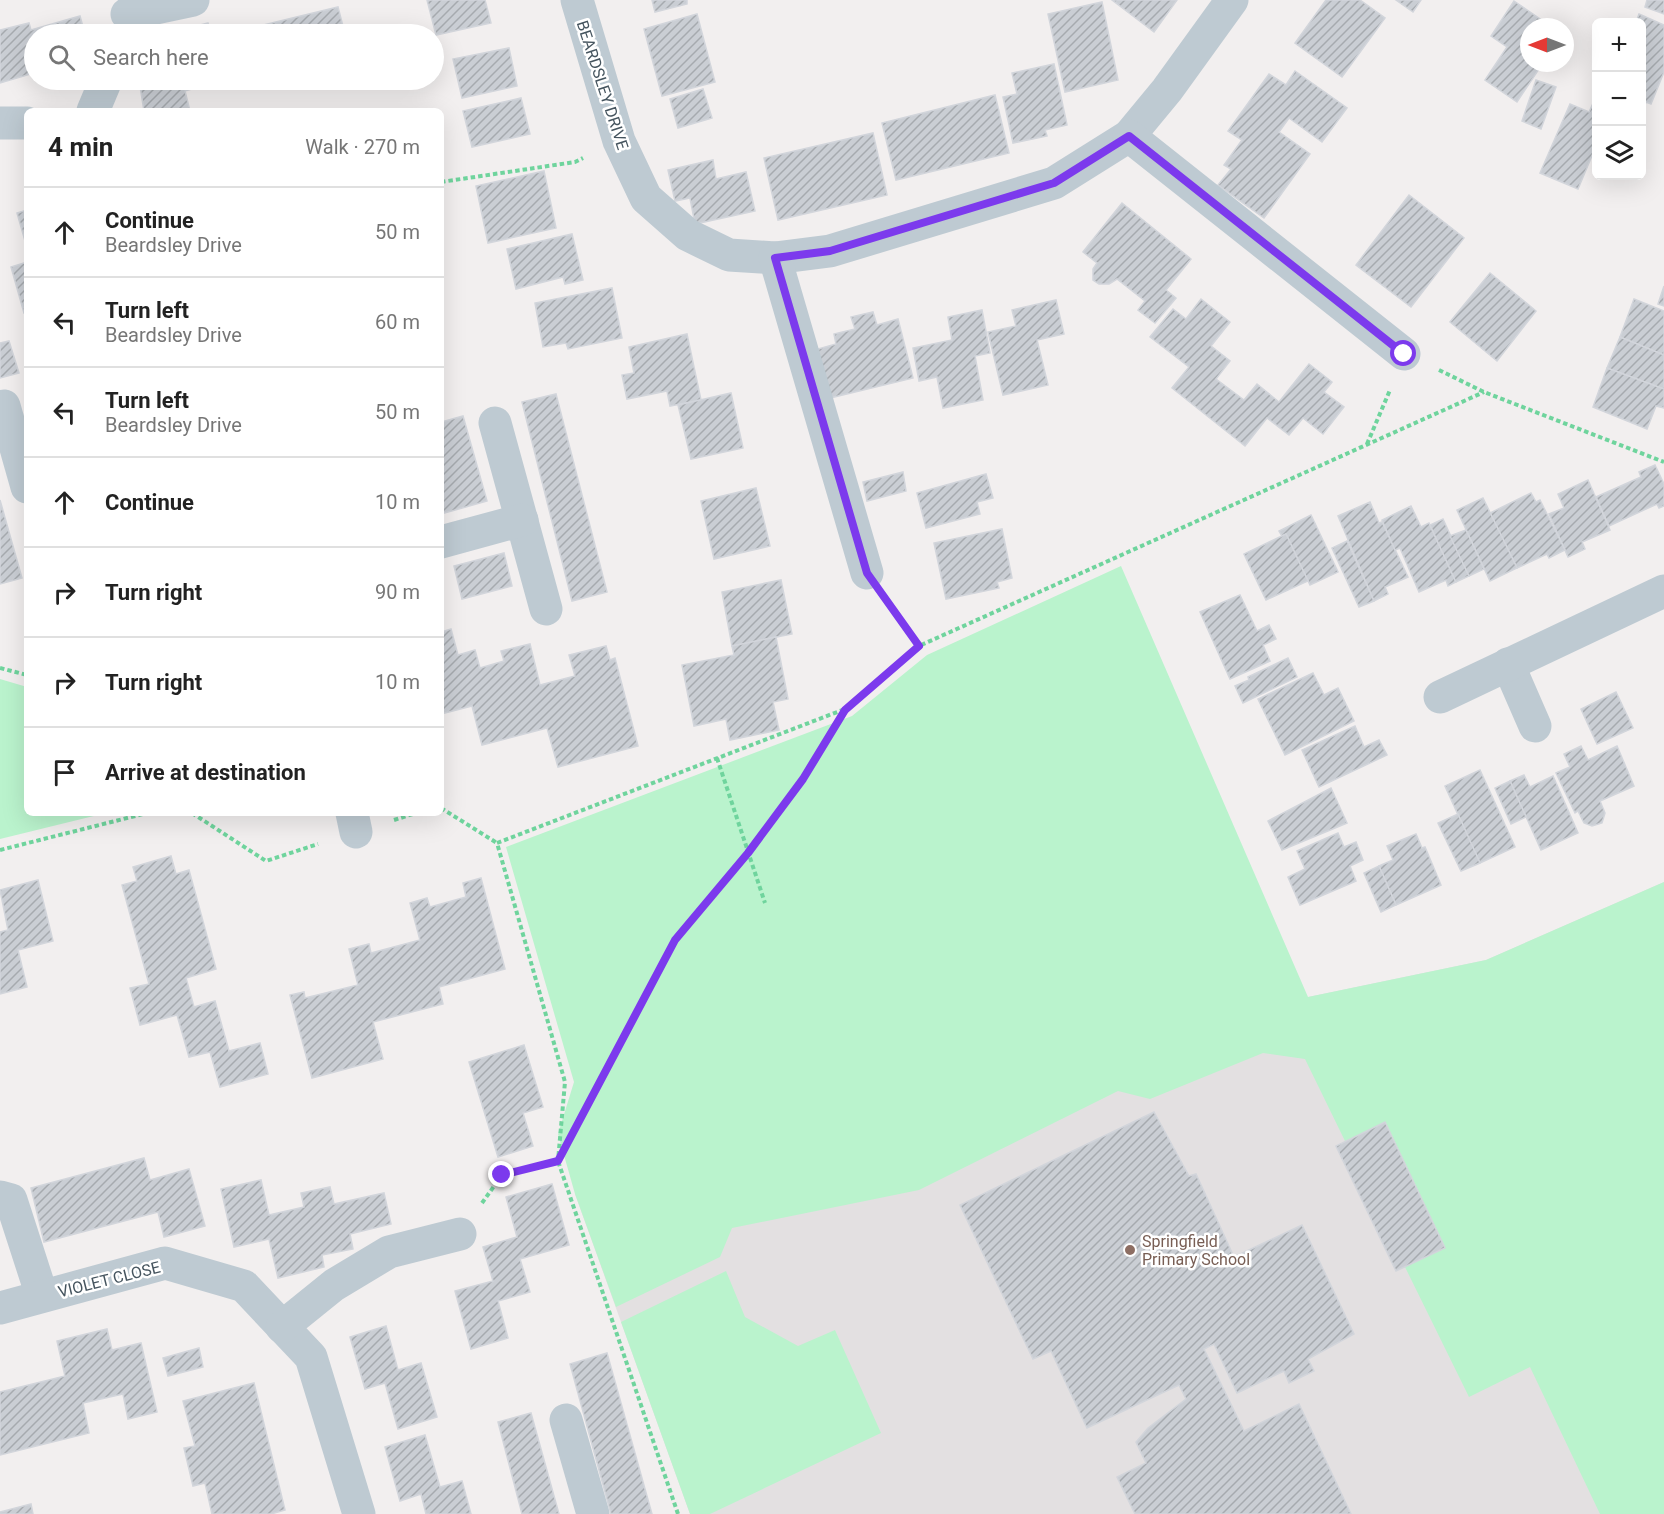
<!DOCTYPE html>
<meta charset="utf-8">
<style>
:root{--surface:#fff;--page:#f6f6f6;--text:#222;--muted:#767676;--line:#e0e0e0}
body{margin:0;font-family:Roboto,sans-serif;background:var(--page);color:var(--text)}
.controls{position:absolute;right:18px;top:18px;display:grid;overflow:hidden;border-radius:9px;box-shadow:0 6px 24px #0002}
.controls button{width:54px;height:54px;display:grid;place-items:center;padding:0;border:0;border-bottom:2px solid var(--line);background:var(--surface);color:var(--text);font:30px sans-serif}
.compass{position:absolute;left:1520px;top:18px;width:54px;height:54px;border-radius:50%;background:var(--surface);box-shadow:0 6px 24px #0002;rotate:270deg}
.stop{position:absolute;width:18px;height:18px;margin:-14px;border:4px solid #7c3aed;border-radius:50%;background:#fff}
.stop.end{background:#7c3aed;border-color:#fff;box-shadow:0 2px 6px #0008}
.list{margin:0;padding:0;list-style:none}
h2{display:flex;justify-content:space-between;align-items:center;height:78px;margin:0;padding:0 24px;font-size:26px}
h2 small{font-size:20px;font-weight:400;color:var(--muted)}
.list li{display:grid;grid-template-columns:39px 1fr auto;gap:18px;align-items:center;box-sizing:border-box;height:90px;padding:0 24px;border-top:2px solid var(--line)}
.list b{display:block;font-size:22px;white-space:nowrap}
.list p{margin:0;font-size:20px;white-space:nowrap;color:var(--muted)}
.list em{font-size:20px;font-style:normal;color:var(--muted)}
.icon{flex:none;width:33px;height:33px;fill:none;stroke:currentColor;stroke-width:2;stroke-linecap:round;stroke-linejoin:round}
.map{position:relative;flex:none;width:1664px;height:1514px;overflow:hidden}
.search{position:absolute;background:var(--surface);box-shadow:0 6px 24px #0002;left:24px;top:24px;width:420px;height:66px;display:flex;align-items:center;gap:15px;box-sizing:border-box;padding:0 21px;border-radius:33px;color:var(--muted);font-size:22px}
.panel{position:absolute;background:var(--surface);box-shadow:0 6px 24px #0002;left:24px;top:108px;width:420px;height:708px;border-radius:9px}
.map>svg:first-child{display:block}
.education{fill:#e3e0e1}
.green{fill:#baf3cd}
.building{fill:url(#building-hatch);stroke:#d2d5db;stroke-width:1.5}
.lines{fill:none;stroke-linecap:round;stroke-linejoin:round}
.path{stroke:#6fd49d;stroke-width:4;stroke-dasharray:4.5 3;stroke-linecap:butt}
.minor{stroke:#becad2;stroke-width:33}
.route{stroke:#7c3aed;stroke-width:8}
.education-dot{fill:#8d6e63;stroke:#fff;stroke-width:2}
.labels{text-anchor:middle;stroke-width:5;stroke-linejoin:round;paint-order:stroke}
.street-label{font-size:16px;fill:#45545e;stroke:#fff}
.education-label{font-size:16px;fill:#785e54;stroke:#fff;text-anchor:start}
</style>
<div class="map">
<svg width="1664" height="1514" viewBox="0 0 1664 1514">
<defs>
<pattern id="building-hatch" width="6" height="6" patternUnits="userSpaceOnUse" patternTransform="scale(1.5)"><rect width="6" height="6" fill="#caced4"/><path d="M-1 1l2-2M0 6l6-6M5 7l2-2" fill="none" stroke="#a6aaaf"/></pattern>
</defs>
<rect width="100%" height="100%" fill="#f2efef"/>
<polygon class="education" points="1664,882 1664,1514 690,1514 575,1194 1308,997 1486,960"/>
<g class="green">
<polygon points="1121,566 1308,997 1486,960 1664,882 1664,1514 1600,1514 1530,1367 1469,1397 1405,1267 1445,1247 1386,1123 1345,1141 1305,1059 1263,1053 1150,1099 1118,1091 919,1190 732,1228 720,1257 616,1307 575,1194 558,1134 574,1082 506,847 852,716 927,655"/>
<polygon points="0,679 27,687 27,813 106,813 0,839"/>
<polygon points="726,1271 745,1317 798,1346 835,1330 881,1433 710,1514 690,1514 621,1322"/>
</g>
<g class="building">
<polygon points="427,0 485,0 491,23 436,35"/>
<polygon points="652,0 687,0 687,4 655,12"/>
<polygon points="1112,0 1177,0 1154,32"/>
<polygon points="1326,0 1360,0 1385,18 1342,77 1295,43"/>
<polygon points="1396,0 1421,0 1413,12"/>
<polygon points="1647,0 1664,0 1664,14 1645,7"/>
<polygon points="1514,1 1543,21 1539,27 1529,27 1529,63 1543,63 1517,102 1485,80 1507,47 1491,36"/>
<polygon points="1102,2 1118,80 1065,92 1048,14"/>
<polygon points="338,7 345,34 257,34 255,27"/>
<polygon points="697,14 715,82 662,96 644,29"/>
<polygon points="1639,14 1664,25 1664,72 1651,104 1646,102 1642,113 1642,22 1636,22"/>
<polygon points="80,16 85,34 34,34 34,73 0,83 0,30 29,23 31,30"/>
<polygon points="208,23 212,34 167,34"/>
<polygon points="509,48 517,86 462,98 453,59"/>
<polygon points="1054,64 1067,125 1045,130 1047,136 1013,143 1003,97 1017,94 1012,73"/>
<polygon points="1295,71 1347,108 1322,142 1289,118 1279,132 1310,154 1264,218 1218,185 1231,169 1224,165 1242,140 1228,131 1269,74 1286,85"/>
<polygon points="139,80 212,80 212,83 185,91 190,111 144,111"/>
<polygon points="1536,80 1556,87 1541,129 1522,121"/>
<polygon points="703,89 712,118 678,128 670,99"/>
<polygon points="995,95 1009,153 896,180 882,123"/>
<polygon points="521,98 530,134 472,147 463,111"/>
<polygon points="1594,101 1596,146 1578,189 1540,173 1570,104 1589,112"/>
<polygon points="873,133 887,195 778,220 764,158"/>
<polygon points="713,160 716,179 746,172 755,211 695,224 690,198 675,201 668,170"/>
<polygon points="544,171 556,228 488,243 476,186"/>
<polygon points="1409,195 1464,238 1411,307 1356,265"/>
<polygon points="1122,203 1191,259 1166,290 1176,298 1155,323 1138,310 1145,301 1117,279 1109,284 1099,284 1093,280 1093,269 1097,263 1083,252"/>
<polygon points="27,210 27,248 17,213"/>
<polygon points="572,234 583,280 565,284 563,277 516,289 507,249"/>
<polygon points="27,262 27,312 24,313 11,267"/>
<polygon points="1490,273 1536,311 1497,361 1450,322"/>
<polygon points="1664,286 1664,306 1658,304"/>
<polygon points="612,288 622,338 568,349 566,343 543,347 535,303"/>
<polygon points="1201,299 1230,322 1211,346 1230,361 1216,379 1244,400 1257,384 1279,402 1309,364 1332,382 1324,392 1344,407 1323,434 1303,418 1289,435 1267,418 1245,446 1172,388 1189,367 1150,337 1173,309 1186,319"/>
<polygon points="1634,299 1664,311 1664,355 1620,337"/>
<polygon points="1056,300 1064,334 1037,340 1048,385 1003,395 988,332 1016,326 1012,310"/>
<polygon points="982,310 990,353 975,356 983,400 943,408 937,377 919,381 913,348 952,340 948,317"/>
<polygon points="873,312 877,325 898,319 913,378 830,398 818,349 836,344 834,334 855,329 851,317"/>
<polygon points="687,334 701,400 670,406 667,391 627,399 622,375 634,373 629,347"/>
<polygon points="1620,337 1664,355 1664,389 1607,368"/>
<polygon points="9,341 19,373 0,378 0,343"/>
<polygon points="1607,368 1664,389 1664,408 1656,406 1647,429 1593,407"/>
<polygon points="731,393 743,448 691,459 678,405"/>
<polygon points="556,394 607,592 572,601 522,402"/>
<polygon points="463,416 487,501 441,514 441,422"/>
<polygon points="1655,465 1664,484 1664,506 1659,508 1657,504 1609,526 1596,497 1641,477 1639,472"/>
<polygon points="903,472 906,491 867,501 863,482"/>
<polygon points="986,474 993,498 977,502 980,514 926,528 917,493"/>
<polygon points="1588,480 1610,530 1582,542 1585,549 1568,557 1549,514 1564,508 1558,494"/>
<polygon points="756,488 770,546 714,559 701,501"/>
<polygon points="1531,493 1536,502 1540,500 1565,550 1549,558 1547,554 1517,568 1490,513"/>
<polygon points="1483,498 1517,568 1490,581 1457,510"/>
<polygon points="0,500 22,578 0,584"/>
<polygon points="1370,502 1379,523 1382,522 1408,577 1385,587 1388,594 1374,601 1338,516"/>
<polygon points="1411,506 1421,527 1429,523 1456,582 1448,586 1446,580 1419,592 1400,548 1395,550 1382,520"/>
<polygon points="1311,515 1338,572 1310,585 1286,534 1282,536 1279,531"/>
<polygon points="1443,519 1469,576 1456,582 1430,525"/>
<polygon points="1002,529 1012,578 997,582 999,588 946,599 934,543"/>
<polygon points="1466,530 1484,569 1469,576 1450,536"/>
<polygon points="1286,534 1308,581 1266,600 1244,554"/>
<polygon points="1347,541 1374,601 1359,607 1332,548"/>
<polygon points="504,553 512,586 462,599 454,566"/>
<polygon points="781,580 792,634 732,646 722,592"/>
<polygon points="1240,595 1257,631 1269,625 1276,639 1263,645 1270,661 1230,679 1200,612"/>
<polygon points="451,629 458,655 475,650 480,668 504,661 501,651 530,644 540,685 575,676 569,655 606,646 610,660 615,658 638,746 558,767 547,728 482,745 472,706 441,714 441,632"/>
<polygon points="776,637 788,699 773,702 779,730 730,740 726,719 694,726 682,665 734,655 732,646"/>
<polygon points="1288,658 1297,677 1243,703 1235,686 1249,680 1248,677"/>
<polygon points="1313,673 1324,695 1338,688 1354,721 1285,755 1258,699"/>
<polygon points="1616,692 1633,728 1597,744 1581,709"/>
<polygon points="1355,726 1364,747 1379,740 1387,755 1319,787 1302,750"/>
<polygon points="1581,746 1588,760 1617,746 1634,786 1600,801 1605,813 1602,823 1592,826 1584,823 1578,811 1575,813 1556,773 1570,767 1564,754"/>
<polygon points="1480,770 1515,847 1480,863 1445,786"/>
<polygon points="1524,775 1530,787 1553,776 1578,833 1541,850 1510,781"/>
<polygon points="1510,781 1526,817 1511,824 1495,788"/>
<polygon points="1331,788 1347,823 1282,850 1268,821"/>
<polygon points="1458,814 1480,863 1461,871 1438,823"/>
<polygon points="1338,833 1344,847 1356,842 1363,860 1350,866 1356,881 1300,905 1288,877 1305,869 1297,851"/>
<polygon points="1416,834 1422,848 1425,847 1441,885 1396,905 1379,866 1393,860 1387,846"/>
<polygon points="171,856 176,874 189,870 216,969 186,978 194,1007 215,1001 229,1051 260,1043 268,1074 220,1087 210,1052 189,1057 177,1015 140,1025 130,988 149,984 122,885 137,881 133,867"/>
<polygon points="1379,866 1396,905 1381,912 1364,873"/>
<polygon points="481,878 505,969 439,987 443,1004 373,1022 383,1059 312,1078 290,995 304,992 305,998 358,985 349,949 369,944 371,953 420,940 410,903 427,898 430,907 466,897 463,883"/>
<polygon points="38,880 53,941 18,950 27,987 0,994 0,932 8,930 0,890"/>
<polygon points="524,1045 543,1107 523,1113 533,1146 498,1157 469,1062"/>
<polygon points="1154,1112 1189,1176 1196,1174 1234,1257 1302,1225 1354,1334 1308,1359 1314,1371 1289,1383 1284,1371 1237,1393 1214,1344 1204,1349 1244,1431 1299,1404 1351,1514 1135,1514 1117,1477 1146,1463 1136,1442 1148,1428 1186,1399 1179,1385 1087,1428 1051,1351 1033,1359 960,1205"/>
<polygon points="1385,1122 1445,1248 1396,1271 1336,1146"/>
<polygon points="144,1158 150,1180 189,1169 205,1226 164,1237 158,1212 44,1242 31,1188"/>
<polygon points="261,1180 269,1215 304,1207 301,1193 330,1187 334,1204 384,1193 391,1224 350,1234 353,1249 322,1255 324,1267 278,1278 269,1239 234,1247 221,1189"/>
<polygon points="552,1184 569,1245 520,1259 530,1292 498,1301 508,1338 471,1349 455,1291 493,1281 483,1247 517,1237 506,1197"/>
<polygon points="386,1326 398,1370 421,1363 437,1417 398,1429 385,1383 365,1389 350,1337"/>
<polygon points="107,1329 112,1350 141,1343 157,1412 128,1419 123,1394 83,1403 89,1433 0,1455 0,1392 65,1376 57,1341"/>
<polygon points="199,1348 203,1367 168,1376 163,1358"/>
<polygon points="607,1353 652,1514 611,1514 570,1364"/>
<polygon points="254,1383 285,1510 271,1514 212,1514 205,1483 193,1486 184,1448 195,1446 183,1401"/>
<polygon points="531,1413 559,1514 522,1514 498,1422"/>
<polygon points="425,1435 440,1487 462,1481 471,1514 426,1514 421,1494 400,1501 385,1447"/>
<polygon points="31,1504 33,1514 0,1514 0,1512"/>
</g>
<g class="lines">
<g class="path">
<polyline points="441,182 575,162 583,158"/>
<polyline points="1439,370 1484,392 1664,462"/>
<polyline points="1367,444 1390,390"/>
<polyline points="890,606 919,646"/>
<polyline points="0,668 27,675"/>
<polyline points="717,758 765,903"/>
<polyline points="441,808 497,843"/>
<polyline points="192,813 266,861 318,844"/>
<polyline points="394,820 416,813"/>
<polyline points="497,843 845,709 919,646 1484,392"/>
<polyline points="0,850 147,813"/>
<polyline points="482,1203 502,1175 558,1161 565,1082 497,843"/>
<polyline points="678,1514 558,1161 675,940 749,853 803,779 844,711"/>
</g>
<g class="minor">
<polyline points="577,0 619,141 646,198 688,235 729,255 775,258 830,251 1054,183 1129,136 1167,90 1232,0"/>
<polyline points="127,14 193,0"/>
<polyline points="93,111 106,80"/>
<polyline points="0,123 27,123"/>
<polyline points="1129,136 1404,354"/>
<polyline points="775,258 867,573"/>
<polyline points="4,406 27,487"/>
<polyline points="495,423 546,609"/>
<polyline points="441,542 522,520"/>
<polyline points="1508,664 1535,726"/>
<polyline points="1440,697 1664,591"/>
<polyline points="352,813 356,832"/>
<polyline points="0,1197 11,1200 42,1296"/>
<polyline points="0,1308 165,1263 244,1286 311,1357 359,1514"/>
<polyline points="282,1327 334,1285 389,1252 460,1234"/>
<polyline points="566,1420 593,1514"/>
</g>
</g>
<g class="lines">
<polyline class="route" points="502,1175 558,1161 675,940 748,853 803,779 845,710 919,646 867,573 775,258 830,251 1054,183 1129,136 1404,354"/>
</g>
<circle class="education-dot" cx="1130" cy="1250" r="6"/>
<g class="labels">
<g class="street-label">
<text transform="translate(603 85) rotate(72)" y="6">BEARDSLEY DRIVE</text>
<text transform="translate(109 1279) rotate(-14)" y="6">VIOLET CLOSE</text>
</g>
<g class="education-label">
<text x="1142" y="1247">Springfield<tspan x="1142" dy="18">Primary School</tspan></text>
</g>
</g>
</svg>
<div class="controls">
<button>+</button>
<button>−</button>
<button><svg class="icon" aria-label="layers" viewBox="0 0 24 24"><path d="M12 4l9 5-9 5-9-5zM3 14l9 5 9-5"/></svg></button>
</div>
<svg class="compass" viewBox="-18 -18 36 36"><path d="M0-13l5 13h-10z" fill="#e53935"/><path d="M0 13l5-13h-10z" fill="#767676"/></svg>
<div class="stop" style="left:1404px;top:354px"></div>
<div class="stop end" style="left:502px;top:1175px"></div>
<div class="search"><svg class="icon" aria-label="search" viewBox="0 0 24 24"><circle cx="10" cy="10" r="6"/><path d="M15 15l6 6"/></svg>Search here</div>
<section class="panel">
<h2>4 min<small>Walk · 270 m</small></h2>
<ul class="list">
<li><svg class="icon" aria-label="ahead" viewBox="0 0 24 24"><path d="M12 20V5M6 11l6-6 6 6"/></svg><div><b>Continue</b><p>Beardsley Drive</p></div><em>50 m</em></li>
<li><svg class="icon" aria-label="left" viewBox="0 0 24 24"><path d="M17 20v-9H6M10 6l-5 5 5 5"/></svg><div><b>Turn left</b><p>Beardsley Drive</p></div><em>60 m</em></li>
<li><svg class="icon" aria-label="left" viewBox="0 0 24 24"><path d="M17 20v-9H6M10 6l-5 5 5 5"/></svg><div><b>Turn left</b><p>Beardsley Drive</p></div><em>50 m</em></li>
<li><svg class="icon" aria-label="ahead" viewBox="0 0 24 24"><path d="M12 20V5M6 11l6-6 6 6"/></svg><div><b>Continue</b></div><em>10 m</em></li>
<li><svg class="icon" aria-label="right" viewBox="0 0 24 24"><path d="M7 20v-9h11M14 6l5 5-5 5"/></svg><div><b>Turn right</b></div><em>90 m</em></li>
<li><svg class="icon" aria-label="right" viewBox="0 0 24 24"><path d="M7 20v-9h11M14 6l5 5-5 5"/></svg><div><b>Turn right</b></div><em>10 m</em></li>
<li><svg class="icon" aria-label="arrive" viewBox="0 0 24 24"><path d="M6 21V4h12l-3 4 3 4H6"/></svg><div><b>Arrive at destination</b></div></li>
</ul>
</section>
</div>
